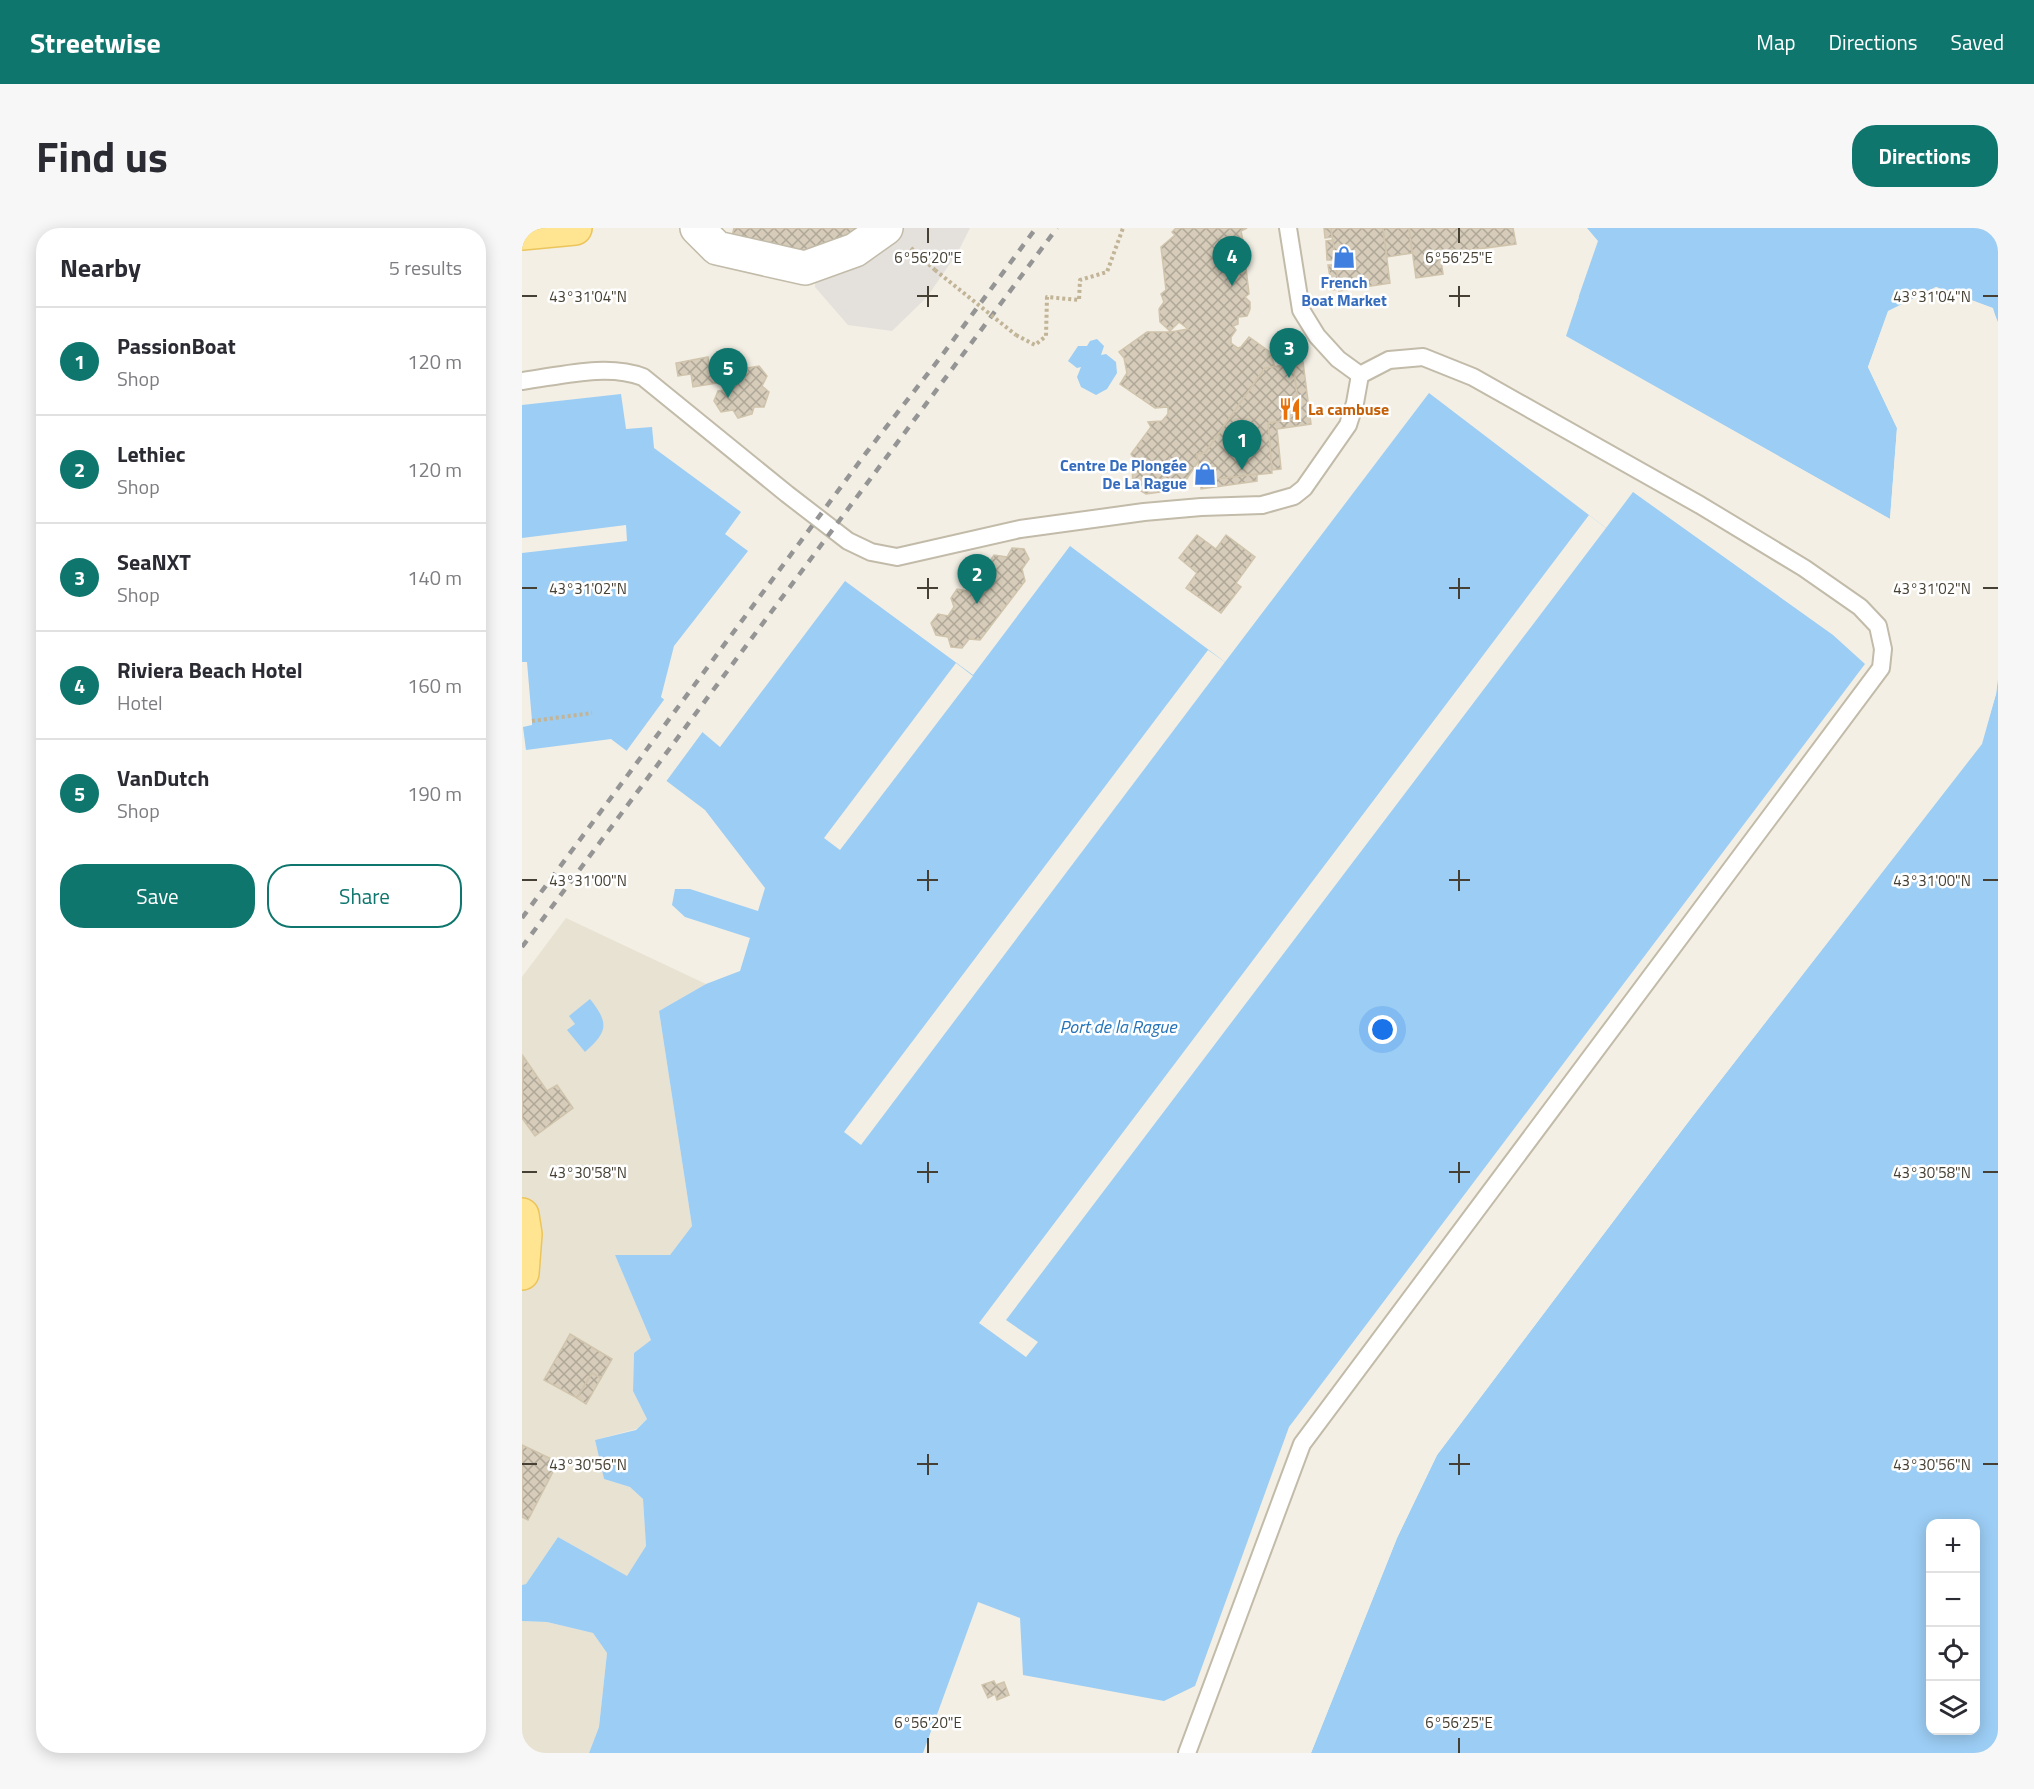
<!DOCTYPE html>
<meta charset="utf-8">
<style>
:root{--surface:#fff;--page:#f7f7f7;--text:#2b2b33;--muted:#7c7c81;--line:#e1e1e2;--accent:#0f766e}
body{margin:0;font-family:"Titillium Web",sans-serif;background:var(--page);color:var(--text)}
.controls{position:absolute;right:18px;bottom:18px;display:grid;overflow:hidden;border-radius:12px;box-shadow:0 3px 15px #0003}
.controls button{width:54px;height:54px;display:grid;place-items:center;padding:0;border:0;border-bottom:2px solid var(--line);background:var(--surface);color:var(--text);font:30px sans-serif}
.you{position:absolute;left:861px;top:802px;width:21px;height:21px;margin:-15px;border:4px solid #fff;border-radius:50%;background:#1a73e8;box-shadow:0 0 0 9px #1a73e833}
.badge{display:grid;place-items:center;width:39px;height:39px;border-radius:50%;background:var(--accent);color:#fff;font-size:20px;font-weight:700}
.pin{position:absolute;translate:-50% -50px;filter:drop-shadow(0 2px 3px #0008)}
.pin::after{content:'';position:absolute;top:32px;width:21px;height:18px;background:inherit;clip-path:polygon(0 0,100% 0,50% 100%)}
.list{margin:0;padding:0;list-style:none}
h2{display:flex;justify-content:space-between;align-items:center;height:78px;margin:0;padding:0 24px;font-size:26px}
h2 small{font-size:20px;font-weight:400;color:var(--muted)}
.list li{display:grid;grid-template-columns:39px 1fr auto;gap:18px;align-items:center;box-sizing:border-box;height:108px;padding:0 24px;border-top:2px solid var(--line)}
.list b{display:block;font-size:22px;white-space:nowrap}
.list p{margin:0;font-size:20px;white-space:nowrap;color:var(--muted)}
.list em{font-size:20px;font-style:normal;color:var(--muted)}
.actions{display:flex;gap:12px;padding:18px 24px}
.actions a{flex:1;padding:14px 0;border:2px solid var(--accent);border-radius:24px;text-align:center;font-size:21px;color:var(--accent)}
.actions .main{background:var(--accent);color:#fff}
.icon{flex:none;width:33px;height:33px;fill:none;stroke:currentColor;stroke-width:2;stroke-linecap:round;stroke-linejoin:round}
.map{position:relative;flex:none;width:1476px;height:1525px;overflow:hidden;border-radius:24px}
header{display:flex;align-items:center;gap:36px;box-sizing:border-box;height:84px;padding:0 30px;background:var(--accent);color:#fff}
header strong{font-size:28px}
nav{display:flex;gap:33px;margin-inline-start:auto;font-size:21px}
.intro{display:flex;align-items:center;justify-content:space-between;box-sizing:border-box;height:144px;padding:0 36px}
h1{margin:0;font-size:42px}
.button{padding:15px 27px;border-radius:24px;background:var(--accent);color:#fff;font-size:21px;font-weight:700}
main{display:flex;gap:36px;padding:0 36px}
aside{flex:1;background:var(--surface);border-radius:24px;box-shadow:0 3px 15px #0003}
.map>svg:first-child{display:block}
.residential{fill:#e8e2d2}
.parking{fill:#e4e1dd}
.water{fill:#9ccdf4;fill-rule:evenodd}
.pier{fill:#f3efe4}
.building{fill:url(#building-cross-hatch);stroke:#d1c4ac;stroke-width:1.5}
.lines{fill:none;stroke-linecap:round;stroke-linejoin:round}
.lane-casing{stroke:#c2bba9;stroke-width:20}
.street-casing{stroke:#c2bba9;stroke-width:36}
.primary-casing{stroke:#ebc55b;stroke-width:36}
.path{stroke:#c2b497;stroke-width:4;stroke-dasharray:3 3;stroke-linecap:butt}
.lane{stroke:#fff;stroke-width:16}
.street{stroke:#fff;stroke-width:33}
.primary{stroke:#ffe492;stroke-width:33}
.rail{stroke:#959595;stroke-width:4.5;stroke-dasharray:8 8;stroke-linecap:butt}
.path-bridge{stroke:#c2b497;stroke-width:4;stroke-dasharray:3 3;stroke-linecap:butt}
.ticks{fill:none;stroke:#464034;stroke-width:2}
.labels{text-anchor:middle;stroke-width:5;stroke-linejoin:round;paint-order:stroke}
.shop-label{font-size:16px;font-weight:bold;fill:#366cbe;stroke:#fff}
.food-label{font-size:16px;font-weight:bold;fill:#c56008;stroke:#fff;text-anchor:start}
.water-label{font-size:18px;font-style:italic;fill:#2775b8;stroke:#fff}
.ticks-label{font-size:15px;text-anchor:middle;fill:#464034;stroke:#fff;stroke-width:5;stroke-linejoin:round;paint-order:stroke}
</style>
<header>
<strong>Streetwise</strong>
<nav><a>Map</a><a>Directions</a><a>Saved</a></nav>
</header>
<div class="intro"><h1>Find us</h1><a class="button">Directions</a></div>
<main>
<aside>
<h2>Nearby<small>5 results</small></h2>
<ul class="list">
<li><span class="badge">1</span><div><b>PassionBoat</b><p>Shop</p></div><em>120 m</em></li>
<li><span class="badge">2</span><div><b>Lethiec</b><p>Shop</p></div><em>120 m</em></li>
<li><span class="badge">3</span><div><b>SeaNXT</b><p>Shop</p></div><em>140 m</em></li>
<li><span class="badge">4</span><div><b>Riviera Beach Hotel</b><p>Hotel</p></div><em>160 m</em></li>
<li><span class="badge">5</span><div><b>VanDutch</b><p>Shop</p></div><em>190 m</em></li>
</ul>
<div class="actions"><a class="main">Save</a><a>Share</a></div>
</aside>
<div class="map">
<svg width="1476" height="1525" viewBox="0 0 1476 1525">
<defs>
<pattern id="building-cross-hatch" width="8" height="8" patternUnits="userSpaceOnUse" patternTransform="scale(1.5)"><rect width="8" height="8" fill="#d6ccb9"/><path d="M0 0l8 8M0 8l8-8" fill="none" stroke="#afa797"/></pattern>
</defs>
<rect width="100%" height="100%" fill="#f3efe4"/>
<g class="residential">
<polygon points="44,690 184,756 137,783 170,998 148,1027 93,1027 129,1112 112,1125 111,1163 125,1191 114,1201 73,1212 82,1251 108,1259 121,1271 124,1318 106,1349 36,1309 4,1356 0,1357 0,749"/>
<polygon points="0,1393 25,1394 71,1405 85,1425 77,1499 67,1525 0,1525"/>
</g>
<polygon class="parking" points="364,0 448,0 436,24 405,69 370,103 326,97 293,59 294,42"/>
<g class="water">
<polygon points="1065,0 1476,0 1476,94 1470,80 1414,59 1366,84 1346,139 1375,200 1368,291 1043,108 1076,13"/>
<polygon points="575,111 582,118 579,127 584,126 594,134 595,145 585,161 574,167 559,159 555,149 559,139 555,140 546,133 556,118 565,118 568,113"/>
<polygon points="907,165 1084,300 1111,264 1311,407 1343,436 767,1199 673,1458 642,1473 501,1447 498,1390 456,1374 401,1525 67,1525 77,1499 85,1425 71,1405 25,1394 0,1393 0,1357 4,1356 36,1309 105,1348 124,1318 121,1271 108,1259 82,1251 73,1212 114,1202 125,1191 111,1163 112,1125 129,1112 93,1027 148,1027 170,998 137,783 184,756 218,743 228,710 163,689 150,677 153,661 168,661 236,683 243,660 183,582 89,511 4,522 1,499 10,497 10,493 5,434 0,434 0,177 99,166 104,201 130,199 132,220 219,284 203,306 226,323 152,418 139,469 198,519 323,353 451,447 548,318 703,434"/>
<path d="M1476,451v1074h-687l86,-215 40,-83 255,-338 289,-373 15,-50zM1408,1296h46v206h-46z"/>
<path d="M68,771c20,25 17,33 -5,53l-18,-22 8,-6 -6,-8z"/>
</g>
<g class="pier">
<polygon points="1414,59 1471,80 1476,97 1473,95 1468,83 1415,62 1368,86 1349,139 1378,199 1371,291 1369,294 1040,108 1054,68 1057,69 1044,108 1368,291 1375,200 1346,139 1366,83"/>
<polygon points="1067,287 1084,300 484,1092 516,1114 504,1129 457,1095"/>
<polygon points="104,297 105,313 0,325 0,310"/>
<polygon points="686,422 703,434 339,917 322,904"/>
<polygon points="434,435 451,448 318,622 302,610"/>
<polygon points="1476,448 1474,466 1460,516 1170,889 915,1227 875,1310 789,1525 786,1525 872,1309 913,1225 1167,887 1457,515 1471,465 1473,450"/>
<polygon points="144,469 182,502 143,555 103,525"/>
</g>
<g class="building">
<polygon points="212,0 341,0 295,25 209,12"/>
<polygon points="654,0 725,0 719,3 721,13 717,19 722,23 727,66 723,69 728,74 728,81 725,88 716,89 716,96 711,98 714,102 709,109 709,115 716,120 719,119 727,109 748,124 753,139 743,140 683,225 675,226 676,234 662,255 647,257 645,263 624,266 611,258 610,236 614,233 609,226 629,199 626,194 640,193 646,186 646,179 633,180 598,156 605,145 602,130 597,124 625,104 649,104 666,101 657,94 648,103 638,94 637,81 642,74 639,66 644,62 639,19 653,7 650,4"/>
<polygon points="802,0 809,0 810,9 803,10"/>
<polygon points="809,0 861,0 868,55 817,63"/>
<polygon points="861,0 887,0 890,25 865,29"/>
<polygon points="887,0 991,0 994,16 918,26 921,46 894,50"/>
<polygon points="811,12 813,32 805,32 804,13"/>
<polygon points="806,37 814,37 817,61 810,62"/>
<polygon points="186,129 188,143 212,140 213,152 171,159 169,146 156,148 154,135"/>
<polygon points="781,134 789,196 755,201 759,241 750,242 746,195 778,190 771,136"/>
<polygon points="771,136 778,190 746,195 750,245 678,253 675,226 683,225 743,140"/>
<polygon points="237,138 245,148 240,158 247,164 242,179 232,179 230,186 216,190 211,182 199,184 192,173 196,163 208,161 206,153 222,151 226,140"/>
<polygon points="735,246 735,253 679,261 678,253"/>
<polygon points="675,307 694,321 704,307 733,329 714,355 719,359 699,385 664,360 675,345 657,330"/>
<polygon points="490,320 502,321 507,331 500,341 503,353 458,412 447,411 440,420 429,419 426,409 414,407 409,395 416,386 426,388 432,379 429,370 435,361 445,363 452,355 448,344 455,335 466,336 472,327 485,329"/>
<polygon points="1,828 25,863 35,857 51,880 13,908 0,890"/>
<polygon points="48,1106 90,1131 79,1150 70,1145 55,1170 22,1152"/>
<polygon points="70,1145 79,1150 64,1176 55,1170"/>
<polygon points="0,1217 36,1234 6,1292 0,1289"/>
<polygon points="472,1453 474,1457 482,1454 487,1467 475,1472 473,1466 466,1470 460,1457"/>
</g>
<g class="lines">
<g class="lane-casing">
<g id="lane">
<polyline points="766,0 779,82 795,108 816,131 838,147"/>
<path d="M0,153c38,-5 85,-18 121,-4l144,117 61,47 23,11 26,5 123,-28 124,-17 57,-5 61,-2 32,-9 10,-8 44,-63 7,-22 5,-28"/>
<polyline points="665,1525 780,1216 1359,440 1361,421 1356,398 1338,379 1282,340 1178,277 951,149 901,129 867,132 838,147"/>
</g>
</g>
<g class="street-casing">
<polyline id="street" points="175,0 195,20 283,40 333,22 364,0"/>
</g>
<g class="primary-casing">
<g id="primary">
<polyline points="0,5 53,0"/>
<polyline points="0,987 3,1006 0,1045"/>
</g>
</g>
<g class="path">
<polyline points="389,20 413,42"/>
<polyline points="494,107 513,117 524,108 525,69 557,72 558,52 585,44 601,0"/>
<polyline points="10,493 70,485"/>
</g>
<use href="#lane" class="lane"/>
<use href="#street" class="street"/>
<use href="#primary" class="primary"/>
<g class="rail">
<polyline points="0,690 344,225 418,130 514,0"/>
<polyline points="0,719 535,0"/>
</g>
<polyline class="path-bridge" points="413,42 494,107"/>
</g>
<path class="ticks" d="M406,0v15M937,0v15M406,58v21M937,58v21M0,68h15M395,68h21M927,68h21M1461,68h15M406,350v21M937,350v21M0,360h15M395,360h21M927,360h21M1461,360h15M406,642v21M937,642v21M0,652h15M395,652h21M927,652h21M1461,652h15M406,934v21M937,934v21M0,944h15M395,944h21M927,944h21M1461,944h15M406,1226v21M937,1226v21M0,1236h15M395,1236h21M927,1236h21M1461,1236h15M406,1510v15M937,1510v15"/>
<defs>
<g id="shop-bare" transform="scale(1.8)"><path d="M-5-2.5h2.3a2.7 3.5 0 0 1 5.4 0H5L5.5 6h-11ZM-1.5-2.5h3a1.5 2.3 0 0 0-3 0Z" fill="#3f7fe0" stroke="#fff" stroke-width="2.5" paint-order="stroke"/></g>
<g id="restaurant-bare" transform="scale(1.8)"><path d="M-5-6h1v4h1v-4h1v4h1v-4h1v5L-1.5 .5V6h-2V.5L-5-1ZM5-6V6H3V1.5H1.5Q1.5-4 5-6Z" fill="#e8710a" stroke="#fff" stroke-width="2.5" paint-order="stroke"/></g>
</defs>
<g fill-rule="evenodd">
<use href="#shop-bare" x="822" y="29"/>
<use href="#restaurant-bare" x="768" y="181"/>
<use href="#shop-bare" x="683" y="246"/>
</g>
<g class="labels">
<g class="shop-label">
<text x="822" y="60">French<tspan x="822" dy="18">Boat Market</tspan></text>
<text x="665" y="243" text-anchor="end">Centre De Plongée<tspan x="665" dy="18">De La Rague</tspan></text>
</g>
<g class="food-label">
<text x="786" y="187">La cambuse</text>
</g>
<g class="water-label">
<text x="596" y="805">Port de la Rague</text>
</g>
</g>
<g class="ticks-label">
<text x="406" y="35">6°56'20"E</text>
<text x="937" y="35">6°56'25"E</text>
<text x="66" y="74">43°31'04"N</text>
<text x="1410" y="74">43°31'04"N</text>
<text x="66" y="366">43°31'02"N</text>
<text x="1410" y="366">43°31'02"N</text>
<text x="66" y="658">43°31'00"N</text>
<text x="1410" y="658">43°31'00"N</text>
<text x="66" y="950">43°30'58"N</text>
<text x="1410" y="950">43°30'58"N</text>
<text x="66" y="1242">43°30'56"N</text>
<text x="1410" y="1242">43°30'56"N</text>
<text x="406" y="1500">6°56'20"E</text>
<text x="937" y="1500">6°56'25"E</text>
</g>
</svg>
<div class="controls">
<button>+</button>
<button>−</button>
<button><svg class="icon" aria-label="locate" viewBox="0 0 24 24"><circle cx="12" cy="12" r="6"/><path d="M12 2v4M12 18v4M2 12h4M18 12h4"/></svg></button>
<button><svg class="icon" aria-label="layers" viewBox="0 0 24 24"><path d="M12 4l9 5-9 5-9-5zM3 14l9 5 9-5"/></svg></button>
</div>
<div class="you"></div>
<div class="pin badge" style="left:720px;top:242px">1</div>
<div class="pin badge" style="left:455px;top:376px">2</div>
<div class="pin badge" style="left:767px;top:150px">3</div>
<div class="pin badge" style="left:710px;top:58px">4</div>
<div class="pin badge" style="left:206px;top:170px">5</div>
</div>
</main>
